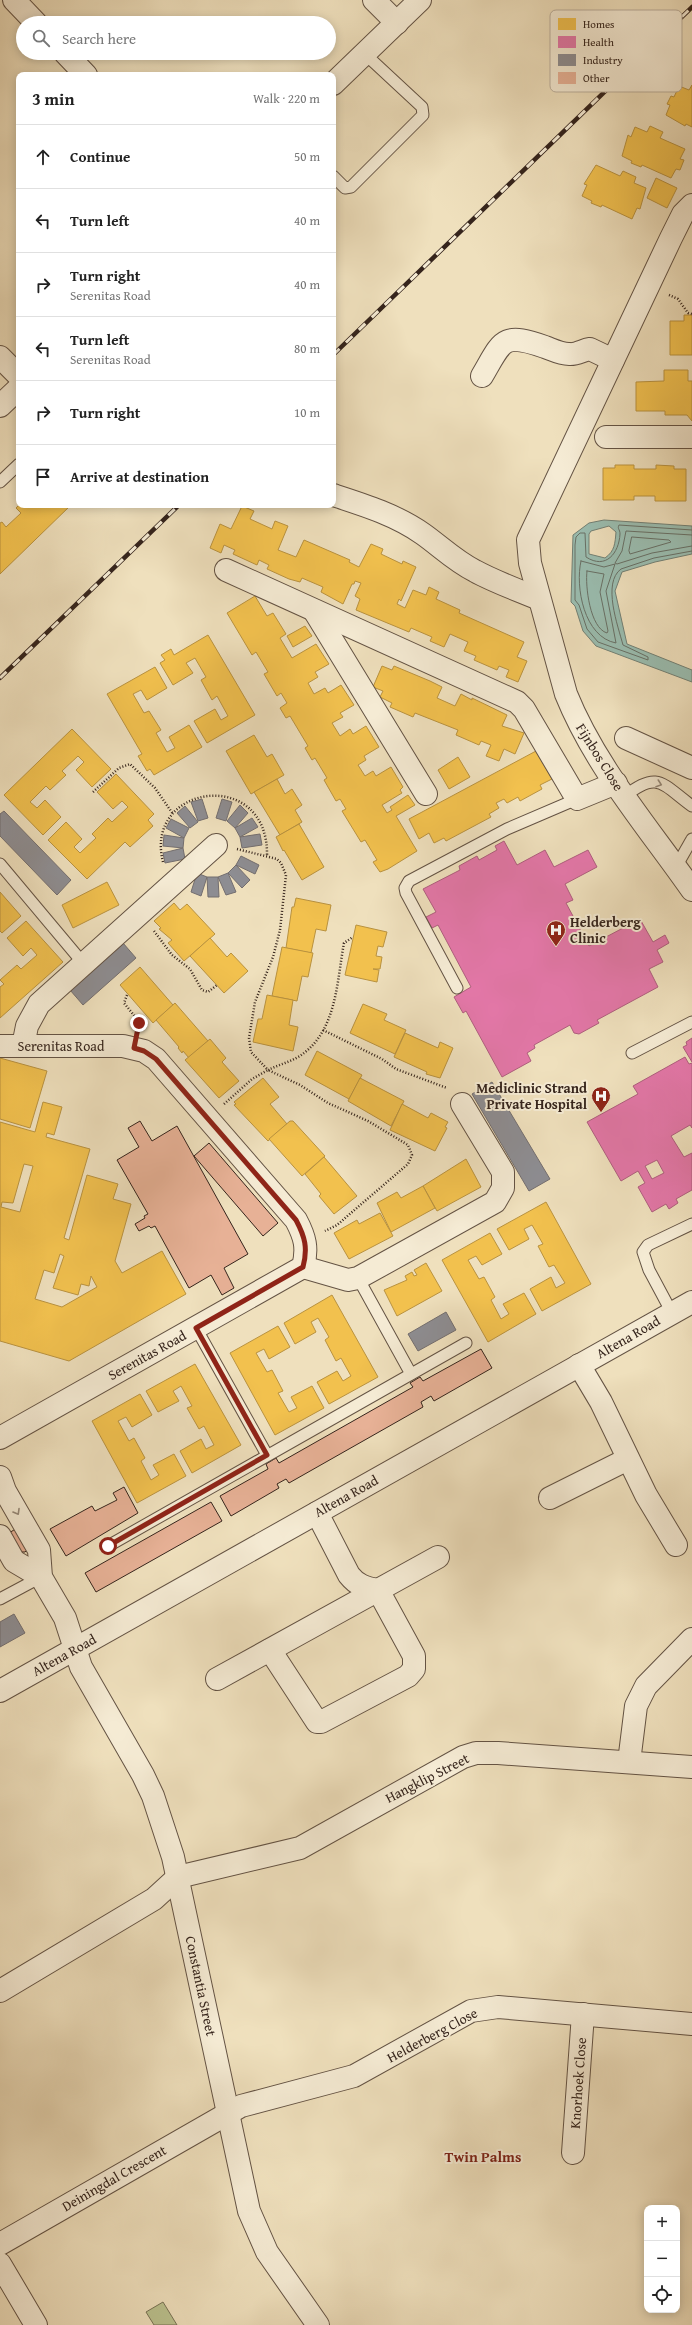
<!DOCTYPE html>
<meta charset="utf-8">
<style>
:root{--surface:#fff;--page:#f6f6f6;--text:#222;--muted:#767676;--line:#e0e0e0}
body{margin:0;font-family:"Gentium Book Plus",serif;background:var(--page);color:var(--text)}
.controls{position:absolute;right:12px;bottom:12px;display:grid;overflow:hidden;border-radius:8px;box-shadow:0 2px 10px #0003}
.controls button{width:36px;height:36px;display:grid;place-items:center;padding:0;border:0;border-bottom:1px solid var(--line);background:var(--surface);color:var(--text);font:20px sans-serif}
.stop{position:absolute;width:12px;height:12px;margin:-9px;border:3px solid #8f2418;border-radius:50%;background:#fff}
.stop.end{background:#8f2418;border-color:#fff;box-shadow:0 1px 4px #0008}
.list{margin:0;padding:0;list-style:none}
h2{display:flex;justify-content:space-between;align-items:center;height:52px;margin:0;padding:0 16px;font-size:17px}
h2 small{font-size:13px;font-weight:400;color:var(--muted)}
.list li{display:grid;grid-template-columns:26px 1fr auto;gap:12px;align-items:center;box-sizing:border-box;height:64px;padding:0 16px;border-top:1px solid var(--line)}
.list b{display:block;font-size:15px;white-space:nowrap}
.list p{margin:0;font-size:13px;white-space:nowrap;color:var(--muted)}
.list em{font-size:13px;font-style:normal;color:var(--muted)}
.icon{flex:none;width:22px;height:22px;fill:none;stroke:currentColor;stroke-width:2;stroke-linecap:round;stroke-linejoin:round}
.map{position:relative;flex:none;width:692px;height:2325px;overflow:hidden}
.search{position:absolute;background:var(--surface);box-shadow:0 2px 10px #0003;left:16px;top:16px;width:320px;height:44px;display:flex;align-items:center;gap:10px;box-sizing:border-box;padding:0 14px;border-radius:22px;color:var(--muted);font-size:15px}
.panel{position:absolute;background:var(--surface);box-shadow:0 2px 10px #0003;left:16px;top:72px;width:320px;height:436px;border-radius:8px}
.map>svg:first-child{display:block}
.green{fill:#bbc28f;stroke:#787356}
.water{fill:#9abdb0;stroke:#728075;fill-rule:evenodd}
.homes{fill:#f2c14e;stroke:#b9923f;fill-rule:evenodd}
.health{fill:#e377a8;stroke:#af5e7e;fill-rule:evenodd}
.industry{fill:#8d8d92;stroke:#736e6f}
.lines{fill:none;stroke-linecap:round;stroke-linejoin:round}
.shore{stroke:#687066;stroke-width:1}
.building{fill:#e7b196;stroke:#35241c}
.service-casing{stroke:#645344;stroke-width:13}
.minor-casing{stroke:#645344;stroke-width:24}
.tertiary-casing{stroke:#645344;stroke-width:24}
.path{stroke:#35241c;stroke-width:2.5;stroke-dasharray:1 2;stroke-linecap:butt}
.service{stroke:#f5ebd4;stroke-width:11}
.minor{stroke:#f5ebd4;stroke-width:22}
.tertiary{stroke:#f5ebd4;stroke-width:22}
.rail-casing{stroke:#35241c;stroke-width:4.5}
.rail{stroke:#f5ebd4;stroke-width:3;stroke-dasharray:9;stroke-linecap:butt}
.oneway{stroke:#958878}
.route{stroke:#8f2418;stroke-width:5}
.labels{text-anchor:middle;stroke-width:4;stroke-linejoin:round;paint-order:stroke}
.street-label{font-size:14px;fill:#35241c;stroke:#f5ebd4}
.poi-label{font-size:14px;font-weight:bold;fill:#35241c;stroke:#f5ebd4;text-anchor:start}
.neighbourhood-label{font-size:15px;font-weight:bold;fill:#7a1f14;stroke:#f5ebd4}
.key{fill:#f5ebd4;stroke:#bbaf9d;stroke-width:1}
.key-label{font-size:11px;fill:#35241c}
</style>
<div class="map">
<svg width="692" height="2325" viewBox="0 0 692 2325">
<rect width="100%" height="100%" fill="#efe0bd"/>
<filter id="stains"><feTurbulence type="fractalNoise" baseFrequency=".005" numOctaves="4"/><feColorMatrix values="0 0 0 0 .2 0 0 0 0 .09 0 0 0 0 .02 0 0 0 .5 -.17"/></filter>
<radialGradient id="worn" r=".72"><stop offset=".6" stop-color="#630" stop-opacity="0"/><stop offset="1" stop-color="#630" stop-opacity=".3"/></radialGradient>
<polygon class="green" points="163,2302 177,2325 154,2325 146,2312"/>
<path class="water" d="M604,520l88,6v28l-37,8 -33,10 -7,19 12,53 65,26v12l-96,-36 -13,-15 -8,-25 -4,-4 2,-67 16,-12zM609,526l7,6c-1,11 -1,19 -11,26l-16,-4v-20l2,-3z"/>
<g class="homes">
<polygon points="692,85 692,127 686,124 685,126 666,115 670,105 667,104 671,96 674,97 679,86 689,90"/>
<polygon points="650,126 663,132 660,138 685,149 680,159 684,160 680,170 676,169 671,178 642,165 641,167 631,163 632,161 622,156 628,135 631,137 635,127 647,132"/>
<polygon points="596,165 620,176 623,171 636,177 634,183 646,188 640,209 637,208 632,219 602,205 601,207 591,203 592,201 582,196 587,185 584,184"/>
<polygon points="656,178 677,188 667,208 647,198"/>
<polygon points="684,315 692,315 692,355 670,355 670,321 684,321"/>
<polygon points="664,370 688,370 688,381 692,381 692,421 687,415 665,415 665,411 636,411 636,382 664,381"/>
<polygon points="615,465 634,465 634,469 656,469 656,465 674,466 674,469 686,469 686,501 655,501 655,496 634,496 634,500 603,500 603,468 615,468"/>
<polygon points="19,505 36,505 39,508 42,505 71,505 0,574 0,523 2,522 6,527 21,513 16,508"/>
<polygon points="242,506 254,511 250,519 272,529 275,521 288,526 278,550 296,557 304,540 350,560 349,562 359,567 371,544 383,549 381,554 402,564 403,561 416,567 401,601 399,599 397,604 405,608 413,590 426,595 429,587 439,592 436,599 460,610 459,613 524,642 517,657 527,661 518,682 506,677 509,670 499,666 497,670 474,660 476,656 464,651 468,642 450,634 444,647 430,641 432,637 411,628 409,632 356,610 360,599 355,596 361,583 355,581 354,584 352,584 343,604 321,592 323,587 302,578 300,582 289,579 267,569 269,565 259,560 257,565 233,554 235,550 224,545 221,553 210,548 220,524 231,529"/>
<polygon points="255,596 267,616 273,613 286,634 280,638 292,658 316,644 329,664 315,672 318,677 308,683 314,694 325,688 328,693 341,685 354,705 340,713 343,717 332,723 340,736 350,729 353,734 366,726 379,747 364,756 366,760 358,765 365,776 373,771 376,776 391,767 403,787 400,790 402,793 382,805 387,813 392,810 390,807 408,795 415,805 396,816 417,851 388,869 380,872 373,862 377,860 365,840 361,842 342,811 346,809 340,799 336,801 324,780 327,778 315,758 312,760 305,748 308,746 290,716 286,718 280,708 287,703 281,693 277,696 264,674 268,672 256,652 252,655 227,613"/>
<polygon points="305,626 312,636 293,647 287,636"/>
<polygon points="208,635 255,715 207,743 194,721 215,709 221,720 228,716 217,696 212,700 201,680 206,677 195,658 186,663 193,673 173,685 160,663 165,660 161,655 171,649 174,655"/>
<polygon points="382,666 392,670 394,666 430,681 442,687 437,698 455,706 461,694 472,700 472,698 507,715 502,726 524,733 515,754 504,749 499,761 486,756 491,745 481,741 479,745 456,735 458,730 415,713 413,717 390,707 392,703 380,697 383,691 373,687"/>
<polygon points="155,667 167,688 147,700 141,690 133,694 144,713 149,711 161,730 156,733 167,752 175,748 169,737 189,725 202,747 154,775 150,769 147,771 138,756 142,754 107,694"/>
<polygon points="72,729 111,769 92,787 76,770 84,762 78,756 62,771 66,775 50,790 46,786 30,802 37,808 45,800 61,817 43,835 4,795"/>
<polygon points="254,735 267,757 272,754 284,775 251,794 226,751"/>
<polygon points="536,751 552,779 540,785 542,789 520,801 518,797 507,803 504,799 496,803 499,808 489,814 491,817 446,841 444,838 434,843 429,833 419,839 409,819"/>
<polygon points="458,757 470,777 449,789 438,770"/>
<polygon points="116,774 154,814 148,820 153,826 130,847 125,842 87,879 48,840 66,822 82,839 74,847 80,853 96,838 92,834 108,818 112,822 128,807 122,801 113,809 97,792"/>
<polygon points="277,779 285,794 292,789 302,805 295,810 302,822 280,835 254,792"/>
<polygon points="299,824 324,867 302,880 284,850 283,851 276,837"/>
<polygon points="107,882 119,905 73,928 62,905"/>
<polygon points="0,892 21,916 2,933 0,931"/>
<polygon points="296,898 331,905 326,931 316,929 311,953 286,948 292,907 294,907"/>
<polygon points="174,903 180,910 187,904 215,934 184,961 168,943 172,940 159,929 161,928 154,921"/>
<polygon points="26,921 63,962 0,1018 0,987 4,984 0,980 17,965 21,969 37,955 31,948 23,956 7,938"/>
<polygon points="356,925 387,932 383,947 378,946 376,956 382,957 380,969 373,969 379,970 377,982 345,975"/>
<polygon points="210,938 227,957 231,953 248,971 224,993 190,956"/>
<polygon points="282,947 313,953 308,977 302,976 297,1001 272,996"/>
<polygon points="140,967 173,1005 153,1023 120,985"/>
<polygon points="267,995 293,1000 289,1025 298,1027 293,1051 253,1042 258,1019 262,1019"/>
<polygon points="175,1003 208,1041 189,1058 183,1051 182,1053 178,1048 179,1047 156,1020"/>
<polygon points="363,1004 387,1014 384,1020 406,1030 395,1054 350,1033"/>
<polygon points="405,1033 438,1048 440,1042 453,1048 440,1078 426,1074 427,1072 394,1057"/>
<polygon points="210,1039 226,1058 222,1062 239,1081 219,1098 185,1060"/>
<polygon points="317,1051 362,1075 349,1099 305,1075"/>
<polygon points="0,1058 47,1071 30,1128 0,1119"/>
<polygon points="263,1078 279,1097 270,1104 287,1124 268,1141 234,1105 236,1104 234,1102"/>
<polygon points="360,1078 404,1101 391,1126 348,1101"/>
<path d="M43,1102l19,5 -8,28 -7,-2 -1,4 44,12 -26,89 5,2 18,-65 31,9 -5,15 18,5 -16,57 7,12 40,-22 24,43 -117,67 -69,-20v-219l35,10zM24,1164l9,2 -13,46 -19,-5 1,-5 11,1zM60,1254l4,2 -11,32 25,7 3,-11 8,2 2,-10 6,11 -35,20 -27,-8 9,-29 10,3z"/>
<polygon points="402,1104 428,1118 431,1113 448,1122 445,1127 447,1128 435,1151 390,1130"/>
<polygon points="290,1121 293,1121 325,1156 302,1176 269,1139"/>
<polygon points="324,1157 357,1196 334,1214 319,1196 321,1194 305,1174"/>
<polygon points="466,1159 481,1187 437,1211 423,1186"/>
<polygon points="423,1186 435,1208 391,1232 377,1203 397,1192 401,1198"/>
<polygon points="546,1202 591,1284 542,1311 530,1289 551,1277 556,1288 565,1283 554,1265 549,1267 538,1246 543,1244 532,1225 524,1229 529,1239 509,1250 497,1229"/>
<polygon points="380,1213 393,1236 349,1259 334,1233 357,1220 359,1224"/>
<polygon points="490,1233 502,1254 482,1265 476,1256 468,1260 479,1279 484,1277 495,1297 491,1300 501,1319 509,1314 503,1304 524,1293 536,1314 488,1342 442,1260"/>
<polygon points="426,1263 442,1291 397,1316 384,1290 407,1280 405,1276 412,1272 414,1276 417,1275 414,1270"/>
<polygon points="332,1295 378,1377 329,1404 317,1382 337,1371 343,1381 351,1376 341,1358 336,1361 325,1340 329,1337 318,1318 311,1322 316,1332 295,1344 284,1323"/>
<polygon points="278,1326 290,1347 269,1359 264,1349 256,1353 267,1372 272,1370 283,1391 278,1393 289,1412 297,1408 291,1397 312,1386 324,1408 275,1435 230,1353"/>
<polygon points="195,1364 241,1445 192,1473 180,1451 201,1439 206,1449 214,1445 204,1426 199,1429 187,1408 192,1406 181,1386 173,1391 179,1401 158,1412 146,1391"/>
<polygon points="140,1394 152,1415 132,1427 126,1417 118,1421 129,1441 134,1438 145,1458 141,1461 151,1480 159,1475 153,1465 174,1454 186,1476 137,1503 92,1421"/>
</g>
<g class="health">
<polygon points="504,841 517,865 545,850 554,867 588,850 597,867 565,884 573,900 566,903 589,946 640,919 653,942 665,935 669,943 657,950 663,962 649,969 658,987 597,1020 599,1023 579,1034 574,1033 570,1025 534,1045 535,1048 527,1053 531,1061 502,1077 466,1011 463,1013 454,997 471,987 438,925 432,928 426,917 436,912 423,889 460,870 459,866 477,856 479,860 497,850 495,846"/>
<polygon points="692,1038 692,1062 683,1047 687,1045 686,1042"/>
<path d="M685,1057l4,7 3,-1v65l-2,-3 -19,11 13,21 8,-4v37l-16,9 2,4 -9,6 -3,-5 -14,8 -14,-25 7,-4 -7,-12 -17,10 -34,-59 51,-28 -5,-8zM657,1160l7,13 -12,6 -7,-13z"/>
</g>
<g class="industry">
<polygon points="202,799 208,818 198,821 191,802"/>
<polygon points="222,799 232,802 226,821 216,818"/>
<polygon points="240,805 248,813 235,828 227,821"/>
<polygon points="185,806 198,822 190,828 177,813"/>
<polygon points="4,811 71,880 57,895 0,836 0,814"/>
<polygon points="252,818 258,827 240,837 235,828"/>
<polygon points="171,819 189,828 184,838 166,828"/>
<polygon points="260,834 262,845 242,848 240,837"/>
<polygon points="164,835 184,838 183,848 163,846"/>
<polygon points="183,848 185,859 165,863 163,853"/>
<polygon points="241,856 259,865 255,874 236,865"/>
<polygon points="236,865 250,880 242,888 228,873"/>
<polygon points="197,873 207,877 201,896 191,892"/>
<polygon points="228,873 236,892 226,895 218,877"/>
<polygon points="207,877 218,877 219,897 208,897"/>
<polygon points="123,943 136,958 83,1005 70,990"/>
<polygon points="492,1082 550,1179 529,1191 472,1094"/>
<polygon points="446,1312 456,1330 418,1351 408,1334"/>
<polygon points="14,1614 25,1633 0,1647 0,1622"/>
</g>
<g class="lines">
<g class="shore">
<path d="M692,530l-73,-5c-2,4 1,4 1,9 -1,19 -14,36 -34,23l-1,-24h-5l-4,4 -1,8v55l4,5 8,24 11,13 50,18v-3l-25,-12c-5,-19 -21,-62 -2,-76l33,-11 38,-7"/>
<polyline points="692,535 626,531 622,551 615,563 617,564 652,553 692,546"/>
<polygon points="632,537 669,540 671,542 630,554 629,551"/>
<path d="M581,561l23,6 11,-3 -9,27 10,52c-32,-6 -41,-56 -35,-82z"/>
<path d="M587,571l17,3 -4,18 8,39 -1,2c-17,-5 -22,-47 -20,-62z"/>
</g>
</g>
<g class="building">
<polygon points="140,1121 152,1141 177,1126 248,1254 224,1268 234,1288 222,1295 211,1275 189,1288 155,1226 151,1228 149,1226 139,1231 135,1224 145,1218 144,1216 148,1214 117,1160 139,1147 128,1128"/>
<polygon points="209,1143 278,1223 263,1236 194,1156"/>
<polygon points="481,1349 492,1368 434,1401 431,1396 421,1402 423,1407 289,1483 286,1479 277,1484 279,1488 231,1516 220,1496 268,1469 266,1464 276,1458 279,1463 413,1387 410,1383 420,1377 423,1381"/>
<polygon points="124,1487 138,1513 66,1556 50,1529 92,1506 95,1511 117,1500 113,1493"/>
<polygon points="211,1502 222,1521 96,1592 85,1573"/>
<polygon points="17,1528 27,1550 25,1552 20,1552 9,1533"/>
</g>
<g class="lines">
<g class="service-casing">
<g id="service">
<polyline points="333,176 345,188 351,187 423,115 422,107 365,54"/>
<polyline points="0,482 19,464"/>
<path d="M625,796c33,-26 37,-12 67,10"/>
<polyline points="0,864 83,963"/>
<polyline points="676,867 692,839"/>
<polyline points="457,988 406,893 405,888 409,881 507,829 577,799"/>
<polyline points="632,1053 692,1022"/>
<polyline points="358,1278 411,1374"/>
<polyline points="672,1313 649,1270 643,1252 648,1245 692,1224"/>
<polyline points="196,1328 267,1455"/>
<polyline points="108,1546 466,1343"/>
<polyline points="0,1599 41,1577"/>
</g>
</g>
<g class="minor-casing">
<g id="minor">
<polyline points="14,0 36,23"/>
<polyline points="374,0 397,23"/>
<polyline points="65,53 86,75"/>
<polyline points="333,84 420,0"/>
<path d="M692,205l-9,9 -12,24 -143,302 2,23 36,131c29,72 82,133 126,196"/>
<polyline points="0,357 19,376"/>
<path d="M482,376c21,-36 20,-44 63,-29 8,3 16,7 24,7 7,1 14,-4 21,-5l23,11"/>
<polyline points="0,406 19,388"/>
<polyline points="606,437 692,437"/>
<path d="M333,495c31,10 63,20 90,39 17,12 32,27 52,37 20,11 43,19 64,28"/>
<polyline points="226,570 517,702 524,709 577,799 616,783"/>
<polyline points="315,612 426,794"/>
<polyline points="626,738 692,768"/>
<path d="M0,1046h123l21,5 12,8 140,161c9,17 12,28 7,47l-303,171"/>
<polyline points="23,1046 27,1026 39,1004 216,845"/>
<polyline points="303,1267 348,1280 358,1278 495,1202 503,1188 503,1172 462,1104"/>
<polyline points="579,1365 601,1402 646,1495 676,1545"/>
<polyline points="0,1477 5,1491 39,1550 41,1577 65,1618 81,1667 143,1775 153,1796 173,1857 249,2211 267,2252 318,2325"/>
<polyline points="550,1498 628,1459"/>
<polyline points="0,1536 14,1561 41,1577"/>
<path d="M270,1650l47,72h4l87,-46 6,-7v-13l-36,-66c-13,-2 -21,-5 -29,-15l-32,-62"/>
<polyline points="217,1679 438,1557"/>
<polyline points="629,1762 636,1706 646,1686 692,1639"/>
<polyline points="0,1991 154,1899 178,1877 300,1848 463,1757 476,1753 498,1753 692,1767"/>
<polyline points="573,2153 583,2014"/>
<polyline points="0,2244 241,2106 354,2076 471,2011 498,2007 692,2024"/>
<polyline points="0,2264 36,2325"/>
</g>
</g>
<g class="tertiary-casing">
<polyline id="tertiary" points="0,1691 692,1302"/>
</g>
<g class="path">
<polyline points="669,295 678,299 688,313 692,314"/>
<polyline points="93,792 119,768 130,764 155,788 173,814"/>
<path d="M237,849l40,10 4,4 5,12 -6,55 -7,27 -18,45 -6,36 2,14 17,18c12,-6 26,-9 36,-17 33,-25 33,-73 40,-110l9,-6"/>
<path d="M163,862c-20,-78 106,-96 104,-6"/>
<polyline points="154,931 172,955 190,969 202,990 208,992 217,985"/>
<polyline points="127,995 124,1003 137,1019 138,1025"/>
<polyline points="139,1022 144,1015"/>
<polyline points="323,1030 382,1059 396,1069 447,1088"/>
<polyline points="224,1104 252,1079 268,1070 300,1085 328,1103 368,1121 408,1145 412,1155 408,1164 337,1225 325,1231"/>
</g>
<use href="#service" class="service"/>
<use href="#minor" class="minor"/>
<use href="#tertiary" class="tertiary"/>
<g class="rail-casing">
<g id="rail">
<polyline points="333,355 692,7"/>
<polyline points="0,678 179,505"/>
</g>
</g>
<use href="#rail" class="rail"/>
</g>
<defs><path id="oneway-chevron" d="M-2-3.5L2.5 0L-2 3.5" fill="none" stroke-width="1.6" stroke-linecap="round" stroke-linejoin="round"/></defs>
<g class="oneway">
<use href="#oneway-chevron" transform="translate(659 784) rotate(19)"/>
<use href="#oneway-chevron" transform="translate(17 1512) rotate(60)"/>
</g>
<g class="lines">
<path class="route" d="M108,1546l159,-91 -71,-127 107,-61c5,-19 2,-30 -7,-47l-140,-161 -12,-8 -10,-3 5,-25"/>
</g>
<defs>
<g id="hospital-pin" transform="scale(1)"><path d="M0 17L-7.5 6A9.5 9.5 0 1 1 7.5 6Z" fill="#8f2418" stroke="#f5ebd4"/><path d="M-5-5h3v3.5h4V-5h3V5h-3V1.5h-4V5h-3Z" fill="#fff"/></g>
</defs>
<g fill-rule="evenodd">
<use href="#hospital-pin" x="556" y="930"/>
<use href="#hospital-pin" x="601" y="1096"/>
</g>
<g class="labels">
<g class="street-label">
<text transform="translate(600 757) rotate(58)" y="5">Fijnbos Close</text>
<text x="61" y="1051">Serenitas Road</text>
<text transform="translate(628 1337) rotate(-30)" y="5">Altena Road</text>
<text transform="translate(147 1355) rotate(-29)" y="5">Serenitas Road</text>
<text transform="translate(346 1496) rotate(-29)" y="5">Altena Road</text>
<text transform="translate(64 1655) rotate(-29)" y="5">Altena Road</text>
<text transform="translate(427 1778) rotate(-27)" y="5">Hangklip Street</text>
<text transform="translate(201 1986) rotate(78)" y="5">Constantia Street</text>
<text transform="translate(432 2035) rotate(-28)" y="5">Helderberg Close</text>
<text transform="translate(578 2083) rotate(-86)" y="5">Knorhoek Close</text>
<text transform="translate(114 2178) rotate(-30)" y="5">Deiningdal Crescent</text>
</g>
<g class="poi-label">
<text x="570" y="927">Helderberg<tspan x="570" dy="16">Clinic</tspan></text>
<text x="587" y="1093" text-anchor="end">Mediclinic Strand<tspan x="587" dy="16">Private Hospital</tspan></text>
</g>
<g class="neighbourhood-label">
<text x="483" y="2162">Twin Palms</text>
</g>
</g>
<rect x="550" y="10" width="132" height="82" rx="6" class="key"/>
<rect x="558" y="18" width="18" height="12" fill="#f2c14e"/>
<rect x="558" y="36" width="18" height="12" fill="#e377a8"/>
<rect x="558" y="54" width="18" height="12" fill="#8d8d92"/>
<rect x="558" y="72" width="18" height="12" fill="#e7b196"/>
<g class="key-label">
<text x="583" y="28">Homes</text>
<text x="583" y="46">Health</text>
<text x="583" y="64">Industry</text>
<text x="583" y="82">Other</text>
</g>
<rect width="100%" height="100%" filter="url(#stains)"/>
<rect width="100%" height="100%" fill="url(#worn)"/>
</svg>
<div class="controls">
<button>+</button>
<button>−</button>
<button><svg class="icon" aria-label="locate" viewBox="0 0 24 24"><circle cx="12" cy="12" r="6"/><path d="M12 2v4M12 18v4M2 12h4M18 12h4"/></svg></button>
</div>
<div class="stop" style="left:108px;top:1546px"></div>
<div class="stop end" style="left:139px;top:1023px"></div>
<div class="search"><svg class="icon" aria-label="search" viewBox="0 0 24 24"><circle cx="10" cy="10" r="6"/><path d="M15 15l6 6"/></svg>Search here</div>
<section class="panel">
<h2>3 min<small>Walk · 220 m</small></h2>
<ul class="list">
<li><svg class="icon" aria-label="ahead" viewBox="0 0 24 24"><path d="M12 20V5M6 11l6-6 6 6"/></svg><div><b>Continue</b></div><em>50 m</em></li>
<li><svg class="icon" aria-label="left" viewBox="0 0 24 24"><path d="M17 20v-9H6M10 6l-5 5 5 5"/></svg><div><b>Turn left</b></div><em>40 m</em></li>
<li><svg class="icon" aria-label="right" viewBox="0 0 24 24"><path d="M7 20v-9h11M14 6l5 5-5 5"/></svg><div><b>Turn right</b><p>Serenitas Road</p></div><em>40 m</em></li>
<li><svg class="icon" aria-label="left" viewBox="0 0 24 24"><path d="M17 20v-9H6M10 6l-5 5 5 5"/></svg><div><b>Turn left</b><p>Serenitas Road</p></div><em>80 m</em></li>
<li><svg class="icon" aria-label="right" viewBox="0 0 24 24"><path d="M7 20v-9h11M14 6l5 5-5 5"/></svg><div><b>Turn right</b></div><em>10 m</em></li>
<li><svg class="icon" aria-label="arrive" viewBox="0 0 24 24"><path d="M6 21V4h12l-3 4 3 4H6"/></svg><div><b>Arrive at destination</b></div></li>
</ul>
</section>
</div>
